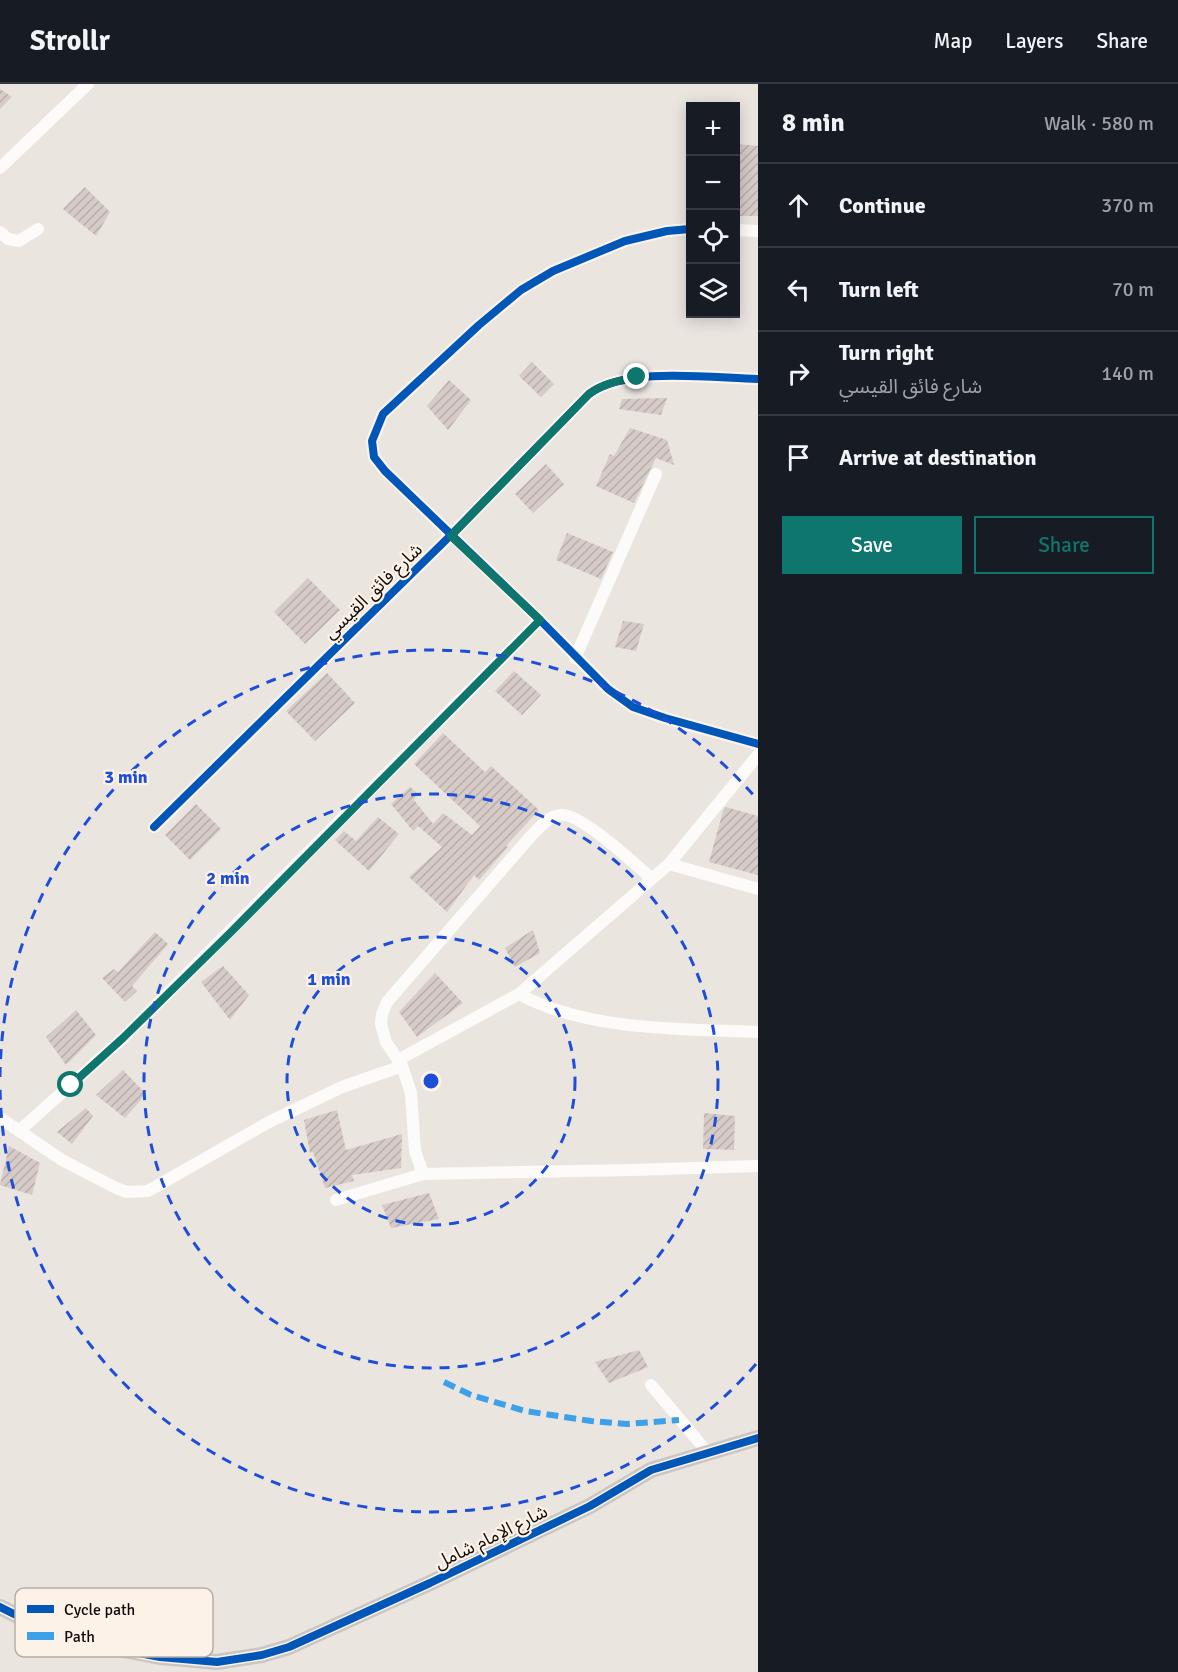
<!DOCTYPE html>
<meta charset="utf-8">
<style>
:root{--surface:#171b24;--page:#242831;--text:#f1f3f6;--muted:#9ea1a6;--line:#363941;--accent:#0f766e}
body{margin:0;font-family:Signika,"Noto Sans Arabic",sans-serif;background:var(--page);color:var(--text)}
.controls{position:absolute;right:18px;top:18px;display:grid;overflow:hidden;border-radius:0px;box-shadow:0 3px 15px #0003}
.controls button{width:54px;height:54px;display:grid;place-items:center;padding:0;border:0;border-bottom:2px solid var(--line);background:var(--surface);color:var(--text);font:30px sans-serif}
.stop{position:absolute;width:18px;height:18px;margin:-14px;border:4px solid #0f766e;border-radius:50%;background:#fff}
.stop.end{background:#0f766e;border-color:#fff;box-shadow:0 2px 6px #0008}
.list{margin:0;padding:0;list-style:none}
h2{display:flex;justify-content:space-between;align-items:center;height:78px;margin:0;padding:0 24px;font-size:26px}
h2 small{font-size:20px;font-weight:400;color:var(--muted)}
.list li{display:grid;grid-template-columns:39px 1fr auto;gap:18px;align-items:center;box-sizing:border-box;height:84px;padding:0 24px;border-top:2px solid var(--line)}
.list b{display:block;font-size:22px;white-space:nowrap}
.list p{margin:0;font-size:20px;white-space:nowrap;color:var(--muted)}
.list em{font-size:20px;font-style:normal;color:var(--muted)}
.actions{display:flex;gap:12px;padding:18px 24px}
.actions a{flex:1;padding:14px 0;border:2px solid var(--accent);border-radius:0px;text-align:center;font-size:21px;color:var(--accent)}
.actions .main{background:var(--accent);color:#fff}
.icon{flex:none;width:33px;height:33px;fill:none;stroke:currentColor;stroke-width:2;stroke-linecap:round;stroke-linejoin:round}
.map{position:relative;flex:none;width:758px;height:1588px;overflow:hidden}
header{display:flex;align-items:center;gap:36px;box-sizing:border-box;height:84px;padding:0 30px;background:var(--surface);border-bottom:2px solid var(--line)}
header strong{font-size:28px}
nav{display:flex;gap:33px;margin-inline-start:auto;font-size:21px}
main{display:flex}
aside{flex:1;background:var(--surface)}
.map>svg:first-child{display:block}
.building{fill:url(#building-hatch)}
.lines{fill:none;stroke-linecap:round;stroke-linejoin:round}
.street{stroke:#fcfbfa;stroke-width:12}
.secondary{stroke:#cac6c4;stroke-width:16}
.quiet{stroke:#3da1e9;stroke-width:6;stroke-dasharray:12 6;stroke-linecap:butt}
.cycleway-casing{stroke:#fdf2e8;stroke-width:11}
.cycleway{stroke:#0057b8;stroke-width:8}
.route{stroke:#0f766e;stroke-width:8}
.ring{fill:none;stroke:#1d4ed8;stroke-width:3;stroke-dasharray:10 8}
.labels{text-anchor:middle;stroke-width:4.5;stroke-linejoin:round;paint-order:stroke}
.street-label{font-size:18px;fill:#110d0a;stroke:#fdf2e8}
.key{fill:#fdf2e8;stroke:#b6ada5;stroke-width:1.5}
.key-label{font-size:16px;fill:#110d0a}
.centre{fill:#1d4ed8;stroke:#fdf2e8;stroke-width:3}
.ring-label{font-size:18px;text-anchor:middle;font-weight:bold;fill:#1d4ed8;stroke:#fdf2e8;stroke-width:4.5;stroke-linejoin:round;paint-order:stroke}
</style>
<header>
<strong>Strollr</strong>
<nav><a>Map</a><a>Layers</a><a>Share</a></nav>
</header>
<main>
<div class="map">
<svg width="758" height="1588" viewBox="0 0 758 1588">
<defs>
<pattern id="building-hatch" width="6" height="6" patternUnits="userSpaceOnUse" patternTransform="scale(1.5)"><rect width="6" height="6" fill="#d6cbc7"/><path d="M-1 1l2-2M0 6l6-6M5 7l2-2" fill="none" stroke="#b7adaa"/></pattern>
</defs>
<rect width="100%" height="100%" fill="#ebe5e0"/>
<g class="building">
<polygon points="0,5 12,13 0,25"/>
<polygon points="736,60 758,62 758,132 735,132"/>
<polygon points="85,103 110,128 96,152 63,125"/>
<polygon points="532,278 554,300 541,313 519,292"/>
<polygon points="449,296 471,316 448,346 427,322"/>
<polygon points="667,314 661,331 619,325 622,315"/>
<polygon points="630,344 667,356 674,381 656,374 634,419 596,402 610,370 614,372"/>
<polygon points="546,380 564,400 533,429 515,410"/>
<polygon points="567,449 613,468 601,495 556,476"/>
<polygon points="308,494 340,526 305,560 274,528"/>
<polygon points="623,537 644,540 636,567 615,563"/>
<polygon points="514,587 541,611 522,631 495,607"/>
<polygon points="327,589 355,619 315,657 286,627"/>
<polygon points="443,649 485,688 491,682 539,726 506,762 508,763 479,796 474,791 447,828 409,793 442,763 418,742 413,747 391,720 410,703 417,709 414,716 433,740 443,729 472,751 480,742 414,680"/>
<polygon points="196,720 221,745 190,776 165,751"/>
<polygon points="726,723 758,732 758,791 709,778 723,727"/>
<polygon points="378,733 399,750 369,787 335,756 344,747 356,757"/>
<polygon points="533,846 540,869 515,883 505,864"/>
<polygon points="155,848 168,860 132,902 137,907 125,918 102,894 114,885 118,888"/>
<polygon points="223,882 249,911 230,936 201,898"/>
<polygon points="435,889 463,919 417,953 399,928"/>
<polygon points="76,926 96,951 66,981 46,953"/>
<polygon points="123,986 146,1010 125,1034 96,1011"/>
<polygon points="86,1024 93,1032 72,1060 57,1048"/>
<polygon points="337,1026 346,1066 402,1050 401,1084 352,1091 354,1097 325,1104 313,1068 310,1069 304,1036"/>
<polygon points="704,1029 735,1032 734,1066 703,1065"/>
<polygon points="9,1062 40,1079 32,1111 0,1101"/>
<polygon points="429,1109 439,1135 391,1144 382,1121"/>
<polygon points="639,1266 648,1283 609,1299 595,1278"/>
</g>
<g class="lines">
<g class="street">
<polyline points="0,84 88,0"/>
<polyline points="690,145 667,147 625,157 553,187 521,206 479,241 383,330 372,357 374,373 385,387 540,536 608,605 633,623 665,634 758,660"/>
<polyline points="736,146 758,147"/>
<polyline points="0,148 8,155 19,157 38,145"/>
<polyline points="575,574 656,390"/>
<path d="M154,743l297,-292 138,-141c38,-28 122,-16 169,-15"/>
<polyline points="669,780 758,805"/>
<path d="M519,910c67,37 164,35 239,38"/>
<polyline points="398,976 519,910 669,780 758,671"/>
<polyline points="0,1034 62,1076 116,1104 127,1108 148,1107 269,1038 342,1003 402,982"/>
<polyline points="19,1047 123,954 540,536"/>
<path d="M423,1090l-8,-23 -4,-58 -9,-27 -16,-24 -5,-18 1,-10 5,-12 144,-166c9,-9 17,-20 30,-21 18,-3 74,49 90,63"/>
<polyline points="336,1116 423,1090 632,1086 758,1082"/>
<polyline points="651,1301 709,1370"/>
</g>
<polyline class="secondary" points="0,1523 42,1544 87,1559 160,1573 217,1578 262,1571 289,1563 430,1499 590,1422 651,1386 758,1354"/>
<polyline class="quiet" points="444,1298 471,1311 525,1327 591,1337 627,1340 679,1336"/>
<g class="cycleway-casing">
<g id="cycleway">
<polyline points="690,145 667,147 625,157 553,187 521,206 479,241 383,330 372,357 374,373 385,387 540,536 608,605 633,623 665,634 758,660"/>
<path d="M154,743l297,-292 138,-141c38,-28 122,-16 169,-15"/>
<polyline points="0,1523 42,1544 87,1559 160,1573 217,1578 262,1571 289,1563 430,1499 590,1422 651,1386 758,1354"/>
</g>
</g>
<use href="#cycleway" class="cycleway"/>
</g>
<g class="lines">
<path class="route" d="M71,1001l52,-47 108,-106 309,-312 -89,-84 138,-142c14,-11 30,-13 48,-17"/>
</g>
<g class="ring">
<circle cx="431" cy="997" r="144"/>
<circle cx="431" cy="997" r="287"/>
<path d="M756 1280A431 431 0 0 1 0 1001M0 993A431 431 0 0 1 756 714"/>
</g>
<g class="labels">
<g class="street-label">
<text transform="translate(373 507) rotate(-44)" y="6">شارع فائق القيسي</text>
<text transform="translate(491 1453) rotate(-26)" y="6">شارع الإمام شامل</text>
</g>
</g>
<rect x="15" y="1504" width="198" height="69" rx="9" class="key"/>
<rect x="27" y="1521" width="27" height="8" fill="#0057b8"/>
<rect x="27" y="1548" width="27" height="8" fill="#3da1e9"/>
<g class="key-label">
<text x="64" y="1531">Cycle path</text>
<text x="64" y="1558">Path</text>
</g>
<circle cx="431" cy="997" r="9" class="centre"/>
<g class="ring-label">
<text x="126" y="699">3 min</text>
<text x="228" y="800">2 min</text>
<text x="329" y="901">1 min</text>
</g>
</svg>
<div class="controls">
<button>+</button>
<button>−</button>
<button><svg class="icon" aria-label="locate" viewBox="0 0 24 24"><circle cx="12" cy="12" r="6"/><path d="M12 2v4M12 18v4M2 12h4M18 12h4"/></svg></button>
<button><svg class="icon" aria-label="layers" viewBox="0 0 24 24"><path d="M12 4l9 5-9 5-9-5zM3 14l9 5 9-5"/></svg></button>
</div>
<div class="stop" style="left:71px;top:1001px"></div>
<div class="stop end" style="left:637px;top:293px"></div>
</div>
<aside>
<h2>8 min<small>Walk · 580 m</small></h2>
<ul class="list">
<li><svg class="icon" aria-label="ahead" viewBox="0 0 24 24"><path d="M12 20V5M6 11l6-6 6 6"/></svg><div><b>Continue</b></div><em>370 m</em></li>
<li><svg class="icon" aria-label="left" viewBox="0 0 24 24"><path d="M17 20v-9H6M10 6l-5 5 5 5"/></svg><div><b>Turn left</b></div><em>70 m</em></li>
<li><svg class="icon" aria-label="right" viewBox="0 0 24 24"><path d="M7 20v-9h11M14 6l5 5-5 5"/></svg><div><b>Turn right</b><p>شارع فائق القيسي</p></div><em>140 m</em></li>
<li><svg class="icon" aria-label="arrive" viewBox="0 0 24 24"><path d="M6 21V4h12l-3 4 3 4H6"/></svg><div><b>Arrive at destination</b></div></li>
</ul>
<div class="actions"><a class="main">Save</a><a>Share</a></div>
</aside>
</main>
